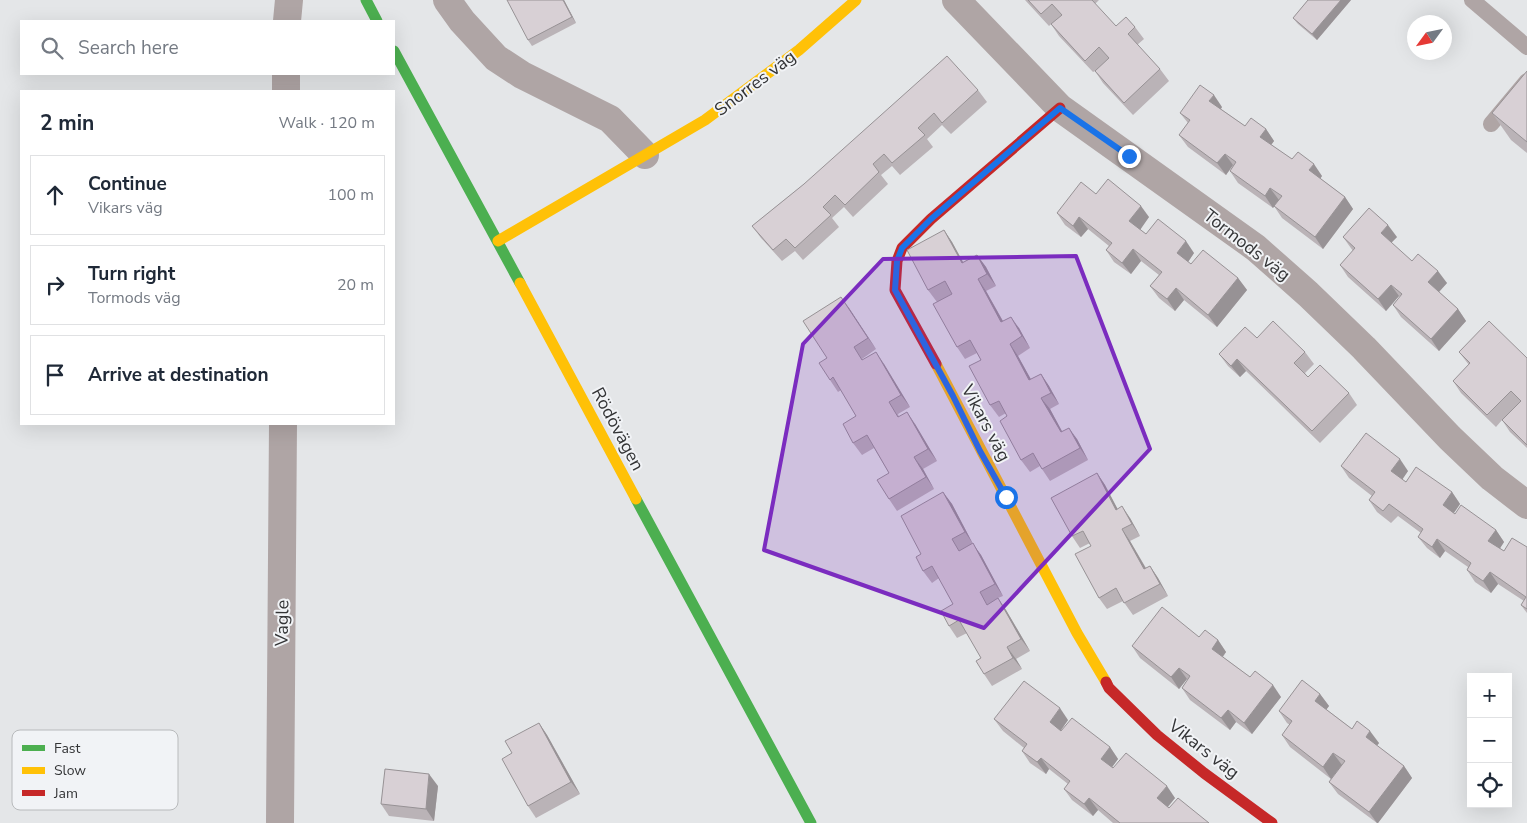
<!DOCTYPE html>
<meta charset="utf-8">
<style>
:root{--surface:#fff;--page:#f6f6f7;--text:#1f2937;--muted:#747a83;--line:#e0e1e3}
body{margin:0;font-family:"Nunito Sans",sans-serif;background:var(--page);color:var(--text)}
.controls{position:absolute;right:15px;bottom:15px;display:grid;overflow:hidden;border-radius:0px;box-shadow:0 5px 20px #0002}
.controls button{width:45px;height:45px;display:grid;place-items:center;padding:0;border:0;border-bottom:1px solid var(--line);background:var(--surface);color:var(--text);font:25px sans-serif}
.compass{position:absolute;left:1407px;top:15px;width:45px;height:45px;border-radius:50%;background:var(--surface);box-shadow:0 5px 20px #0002;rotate:237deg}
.stop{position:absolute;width:15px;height:15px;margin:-11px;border:4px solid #1a73e8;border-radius:50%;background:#fff}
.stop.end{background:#1a73e8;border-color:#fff;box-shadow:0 1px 5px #0008}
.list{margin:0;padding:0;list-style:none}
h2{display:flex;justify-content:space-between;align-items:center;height:65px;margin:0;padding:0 20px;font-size:21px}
h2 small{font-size:16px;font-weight:400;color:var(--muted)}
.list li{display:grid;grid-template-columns:32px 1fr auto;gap:15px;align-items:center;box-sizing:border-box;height:80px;margin:0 10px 10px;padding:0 10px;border:1px solid var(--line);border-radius:0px}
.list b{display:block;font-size:19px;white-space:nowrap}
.list p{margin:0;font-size:16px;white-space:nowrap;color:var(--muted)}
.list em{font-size:16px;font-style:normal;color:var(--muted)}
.icon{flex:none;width:28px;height:28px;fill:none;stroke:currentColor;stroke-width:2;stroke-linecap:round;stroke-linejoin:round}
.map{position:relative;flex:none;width:1527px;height:823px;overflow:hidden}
.search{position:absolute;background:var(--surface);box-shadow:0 5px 20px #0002;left:20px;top:20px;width:375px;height:55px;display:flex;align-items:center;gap:12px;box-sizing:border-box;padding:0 18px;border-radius:0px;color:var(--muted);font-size:19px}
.panel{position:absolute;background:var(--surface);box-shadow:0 5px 20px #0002;left:20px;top:90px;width:375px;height:335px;border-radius:0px}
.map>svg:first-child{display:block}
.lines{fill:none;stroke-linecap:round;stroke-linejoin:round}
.lane{stroke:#afa5a5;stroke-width:16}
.street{stroke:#afa5a5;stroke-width:28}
.fast{stroke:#4caf50;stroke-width:11}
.slow{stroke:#ffc107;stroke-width:11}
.jam{stroke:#c62828;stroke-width:11}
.wall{fill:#bab3b7}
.shaded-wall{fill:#979295}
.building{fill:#d8d0d5;stroke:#979295}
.route{stroke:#1a73e8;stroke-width:6}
.marked{fill:#7b2cbf;fill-opacity:0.2;stroke:#7b2cbf;stroke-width:4;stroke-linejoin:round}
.labels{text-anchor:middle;stroke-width:4;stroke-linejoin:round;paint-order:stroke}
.street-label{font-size:18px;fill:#333436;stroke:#f1f3f6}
.key{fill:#f1f3f6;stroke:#b8babc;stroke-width:1}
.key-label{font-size:14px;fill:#333436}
</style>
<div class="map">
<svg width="1527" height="823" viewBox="0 0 1527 823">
<rect width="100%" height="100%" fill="#e4e6e8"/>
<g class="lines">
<g class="lane">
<polyline points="1472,0 1527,47"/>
<polyline points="1491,124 1527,81"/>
</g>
<g class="street">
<polyline points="447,0 462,21 496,58 522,75 610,119 645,155"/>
<polyline points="956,0 1060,108 1256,248 1308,294 1364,348 1450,438 1492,478 1527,505"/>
<polyline points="287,21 289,0"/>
<polyline points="286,91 286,74"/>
<polyline points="280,823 283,424"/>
</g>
<g class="fast">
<polyline points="366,0 377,21"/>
<polyline points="394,51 520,283"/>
<polyline points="636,499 811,823"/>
</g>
<g class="slow">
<polyline points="498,241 705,120 799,50 856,0"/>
<polyline points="520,283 636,499"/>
<polyline points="936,364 1077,633 1106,682"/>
</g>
<g class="jam">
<polyline points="936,364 895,290 897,261 902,248 931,219 1060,108"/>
<polyline points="1106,682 1109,688 1157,735 1204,773 1272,823"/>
</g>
</g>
<g class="wall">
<polygon points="564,0 576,23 532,46 528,40"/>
<polygon points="1025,0 1099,0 1095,4 1116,26 1135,27 1144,39 1137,45 1160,69 1169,81 1133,115 1103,83 1095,71 1093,72 1059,36 1051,24 1060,16 1049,26"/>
<polygon points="1308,0 1351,0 1317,40 1298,24 1293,18"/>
<polygon points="1527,71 1527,153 1511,140 1492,113"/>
<polygon points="978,90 987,102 951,134 942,125 927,139 933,147 900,175 892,166 881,175 888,184 853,217 844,207 832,218 839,227 803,260 795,251 782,261 761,238 752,226 804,184"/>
<polygon points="1222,107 1221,109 1245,126 1266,129 1274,141 1271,145 1292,159 1322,176 1320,178 1345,197 1353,209 1323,249 1282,218 1274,206 1273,208 1238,183 1230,171 1233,165 1226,175 1188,147 1179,135 1188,123 1180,113"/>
<polygon points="1096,194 1149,217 1140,229 1146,234 1194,253 1188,262 1191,264 1238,278 1247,290 1217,327 1184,300 1175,311 1159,298 1150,286 1159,275 1141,261 1131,274 1114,262 1106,250 1109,246 1088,229 1081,237 1065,225 1057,213"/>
<polygon points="944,230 952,242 963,262 977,255 986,267 996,286 986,291 1003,321 1019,328 1030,348 1018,356 1031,380 1041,374 1049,386 1059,404 1050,409 1062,432 1077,439 1088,460 1050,481 1040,466 1030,472 1021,460 1006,413 999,417 990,405 981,360 977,353 965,359 957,347 937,302 928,290"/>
<polygon points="1343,237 1397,237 1391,243 1412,261 1447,283 1439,292 1458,309 1466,321 1439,351 1401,317 1393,305 1400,297 1399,296 1386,311 1348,277 1340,265 1353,251"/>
<polygon points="849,308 876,349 862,359 863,360 884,364 910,407 898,414 899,417 915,424 937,461 923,469 934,489 897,511 889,499 889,473 874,448 862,455 853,443 856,416 841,390 838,392 830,380 827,358"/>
<polygon points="1257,338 1305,352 1314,364 1305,373 1308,377 1349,393 1357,405 1320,443 1246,371 1240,377 1228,366 1219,354"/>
<polygon points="1459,352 1527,358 1527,448 1510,432 1502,420 1496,427 1461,393 1453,381 1469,365"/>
<polygon points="1341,466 1408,471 1402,479 1406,482 1452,492 1460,504 1454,513 1496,530 1504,542 1500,548 1504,551 1527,547 1527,613 1521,605 1524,601 1498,584 1491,593 1475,582 1467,570 1468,567 1445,551 1440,558 1427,548 1418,537 1421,533 1398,516 1391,523 1377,512 1369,500 1372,496 1349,478"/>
<polygon points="1097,473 1105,485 1117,509 1130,518 1140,536 1130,541 1146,568 1150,566 1158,578 1168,596 1133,615 1123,601 1107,609 1099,598 1091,546 1090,543 1080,548 1072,536"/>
<polygon points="943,492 952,504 973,544 981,555 1003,596 998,598 1006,610 1030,651 1016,659 1022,669 992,686 984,674 981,658 967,633 957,638 949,626 953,604 939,578 932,583 923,571 921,554"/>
<polygon points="1199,637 1218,640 1226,652 1223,657 1250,677 1281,697 1252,734 1236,722 1230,730 1190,700 1182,688 1188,680 1187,679 1179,689 1140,658 1132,646"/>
<polygon points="1320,694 1329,706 1326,709 1352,729 1379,743 1377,746 1404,766 1412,778 1378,823 1377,823 1338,794 1329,782 1342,765 1331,779 1290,747 1282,735 1290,725 1287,723 1279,711"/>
<polygon points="994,719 1068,720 1061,731 1110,747 1118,759 1112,767 1175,798 1168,807 1169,808 1209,823 1113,823 1098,810 1093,816 1072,800 1064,789 1068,784 1049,769 1046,774 1030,763 1022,751 1024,748 1003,731"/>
<polygon points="539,723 547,735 580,794 536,818 528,806 512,753"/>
<polygon points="142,753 150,765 152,809 100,810 92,798"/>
<polygon points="438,786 434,821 389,816 381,804"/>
</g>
<g class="shaded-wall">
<polygon points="563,0 564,0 576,23 572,17"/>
<polygon points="1341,0 1351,0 1317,40 1312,34"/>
<polygon points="1214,95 1222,107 1218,113 1209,101"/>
<polygon points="1266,129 1274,141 1268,149 1260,137"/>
<polygon points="1225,154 1233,165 1226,175 1217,163"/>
<polygon points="1314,164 1322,176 1318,182 1309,170"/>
<polygon points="1270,188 1279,200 1273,208 1265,196"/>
<polygon points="1345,197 1353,209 1323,249 1315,237"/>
<polygon points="1141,206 1149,217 1138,233 1129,221"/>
<polygon points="1079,217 1088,229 1081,237 1073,226"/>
<polygon points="1388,225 1397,237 1389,245 1381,233"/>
<polygon points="944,230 952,242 970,275 962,263"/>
<polygon points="1186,241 1194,253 1186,265 1177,253"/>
<polygon points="1133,249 1141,261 1131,274 1122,263"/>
<polygon points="977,255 986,267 996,286 987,274"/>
<polygon points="1438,271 1447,283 1437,294 1428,282"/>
<polygon points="1238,278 1247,290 1217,327 1208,315"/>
<polygon points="978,279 986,291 1010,334 1001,322"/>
<polygon points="1391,285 1399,296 1386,311 1378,299"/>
<polygon points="1176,288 1184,300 1175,311 1167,299"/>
<polygon points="841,297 849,308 876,349 868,338"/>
<polygon points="1458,309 1466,321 1439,351 1431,339"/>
<polygon points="1011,317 1019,328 1030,348 1022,336"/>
<polygon points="1010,344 1018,356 1038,392 1029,380"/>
<polygon points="876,352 884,364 910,407 901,395"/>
<polygon points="1237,359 1246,371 1240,377 1231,366"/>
<polygon points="1041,374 1049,386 1059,404 1051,393"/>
<polygon points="1041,398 1050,409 1069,444 1061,432"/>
<polygon points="907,412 915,424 937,461 928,449"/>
<polygon points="1069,428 1077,439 1088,460 1080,448"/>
<polygon points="914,457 923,469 934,489 926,477"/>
<polygon points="1400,459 1408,471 1400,483 1391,471"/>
<polygon points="1097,473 1105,485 1124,521 1116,510"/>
<polygon points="943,492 952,504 973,544 981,555 1003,596 995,584 973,544 965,532"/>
<polygon points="1452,492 1460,504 1451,517 1443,505"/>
<polygon points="1122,506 1130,518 1140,536 1132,524"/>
<polygon points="1122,529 1130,541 1153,581 1144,569"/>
<polygon points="1496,530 1504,542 1497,553 1488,541"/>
<polygon points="1437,539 1445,551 1440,558 1432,547"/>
<polygon points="1150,566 1158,578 1168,596 1160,584"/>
<polygon points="1490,572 1498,584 1491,593 1483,581"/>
<polygon points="998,598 1006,610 1030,651 1021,639"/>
<polygon points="1218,640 1226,652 1220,660 1212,649"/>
<polygon points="1007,647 1016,659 1022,669 1013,658"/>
<polygon points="1179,668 1187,679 1179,689 1171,677"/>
<polygon points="1273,685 1281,697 1252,734 1244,723"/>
<polygon points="1320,694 1329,706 1324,713 1315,701"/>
<polygon points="1060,708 1068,720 1058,734 1050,722"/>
<polygon points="1228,710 1236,722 1230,730 1221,718"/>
<polygon points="539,723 547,735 580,794 571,782"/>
<polygon points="1370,731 1379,743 1374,749 1366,737"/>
<polygon points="1110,747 1118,759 1110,770 1101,759"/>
<polygon points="142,753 150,765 152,809 143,797"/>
<polygon points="1333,753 1342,765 1331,779 1323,767"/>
<polygon points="1041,758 1049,769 1046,774 1037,762"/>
<polygon points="1404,766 1412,778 1378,823 1377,823 1369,812"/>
<polygon points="429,774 438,786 434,821 426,809"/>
<polygon points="1167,786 1175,798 1165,810 1157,798"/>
<polygon points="1089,798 1098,810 1093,816 1084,804"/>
</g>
<g class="building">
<polygon points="507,0 563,0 572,17 528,40"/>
<polygon points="1028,0 1092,0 1116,26 1126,17 1135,27 1128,34 1160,69 1124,103 1095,71 1109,58 1099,47 1085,61 1051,24 1062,15 1052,4 1041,14"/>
<polygon points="1308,0 1341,0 1312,34 1293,18"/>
<polygon points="947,56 978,90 942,123 934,113 918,128 925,135 892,163 884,154 873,164 879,172 845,205 835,195 823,207 831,215 795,248 786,239 773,250 752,226 804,184"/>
<polygon points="1527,71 1527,142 1492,113"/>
<polygon points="1200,85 1214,95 1209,101 1245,126 1251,118 1266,129 1260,137 1292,159 1298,152 1314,164 1309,170 1345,197 1315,237 1274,206 1282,196 1270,188 1265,196 1230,171 1236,162 1225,154 1217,163 1179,135 1190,120 1180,113"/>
<polygon points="1108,179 1141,206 1129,221 1146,234 1158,219 1186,241 1177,253 1191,264 1203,250 1238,278 1208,315 1176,288 1167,299 1150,286 1162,272 1133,249 1122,263 1106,250 1112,243 1079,217 1073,226 1057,213 1081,182 1096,194"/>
<polygon points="1369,208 1388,225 1381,233 1412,261 1418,254 1438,271 1428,282 1458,309 1431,339 1393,305 1402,294 1391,285 1378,299 1340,265 1355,248 1343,237"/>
<polygon points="944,230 962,263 977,255 987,274 978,279 1001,322 1011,317 1022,336 1010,344 1029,380 1041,374 1051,393 1041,398 1061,432 1069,428 1080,448 1042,469 1033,453 1021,460 1000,421 1007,416 999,401 990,405 969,366 981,360 970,340 957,347 933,304 952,294 945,281 928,290 907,250"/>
<polygon points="841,297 868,338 854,347 862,360 876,352 901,395 889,402 898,417 907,412 928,449 914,457 926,477 889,499 877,480 889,473 867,435 853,443 843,424 856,416 833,377 830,380 819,363 827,358 803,321"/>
<polygon points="1273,321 1305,352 1294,363 1308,377 1320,365 1349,393 1312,431 1237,359 1231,366 1219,354 1245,327 1257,338"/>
<polygon points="1489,321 1527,358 1527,445 1502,420 1521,401 1511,391 1487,415 1453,381 1470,363 1459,352"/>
<polygon points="1366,433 1400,459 1391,471 1406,482 1416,467 1452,492 1443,505 1455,514 1461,505 1496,530 1488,541 1504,551 1512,538 1527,547 1527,609 1521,605 1526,597 1490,572 1483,581 1467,570 1471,563 1437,539 1432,547 1418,537 1423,529 1389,504 1383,511 1369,500 1375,492 1341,466"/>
<polygon points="1097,473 1116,510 1122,506 1132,524 1122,529 1144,569 1150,566 1160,584 1124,603 1116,588 1099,598 1075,554 1091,546 1083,531 1072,536 1051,498"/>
<polygon points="943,492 965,532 952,539 959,551 973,543 995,584 980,592 987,605 998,598 1021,639 1007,647 1013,658 984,674 976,661 981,658 959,620 949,626 941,611 953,604 932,566 923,571 916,557 921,554 901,516"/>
<polygon points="1162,607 1199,637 1205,630 1218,640 1212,649 1250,677 1255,671 1273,685 1244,723 1228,710 1221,718 1182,688 1190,676 1179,668 1171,677 1132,646"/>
<polygon points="1302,680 1320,694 1315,701 1352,729 1357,721 1370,731 1366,737 1404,766 1369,812 1329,782 1345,761 1333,753 1323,767 1282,735 1292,721 1279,711"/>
<polygon points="1024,681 1060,708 1050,722 1061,731 1072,718 1110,747 1101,759 1113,768 1126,753 1167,786 1157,798 1169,808 1178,798 1209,823 1120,823 1089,798 1084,804 1064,789 1070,781 1041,758 1037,762 1022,751 1027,744 994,719"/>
<polygon points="539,723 571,782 528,806 502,759 512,753 505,741"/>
<polygon points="385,769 429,774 426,809 381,804"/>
</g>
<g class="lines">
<polyline class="route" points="1006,497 980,451 953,396 895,290 897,261 902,248 931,219 1060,108 1129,156"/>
</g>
<path class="marked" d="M1076,256l74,193 -166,179 -220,-78 39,-206 80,-85z"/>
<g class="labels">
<g class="street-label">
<text transform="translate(755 83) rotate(-37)" y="6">Snorres väg</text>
<text transform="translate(1247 245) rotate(38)" y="6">Tormods väg</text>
<text transform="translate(986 423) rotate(62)" y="6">Vikars väg</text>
<text transform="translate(618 429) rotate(62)" y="6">Rödövägen</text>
<text transform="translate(282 623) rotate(-89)" y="6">Vagle</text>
<text transform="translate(1204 749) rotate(38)" y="6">Vikars väg</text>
</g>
</g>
<rect x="12" y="730" width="166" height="80" rx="8" class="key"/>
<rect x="22" y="745" width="23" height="6" fill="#4caf50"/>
<rect x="22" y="767" width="23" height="7" fill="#ffc107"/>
<rect x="22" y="790" width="23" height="6" fill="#c62828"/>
<g class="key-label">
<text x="54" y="753">Fast</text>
<text x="54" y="775">Slow</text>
<text x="54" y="798">Jam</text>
</g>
</svg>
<div class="controls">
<button>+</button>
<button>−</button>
<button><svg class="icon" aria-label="locate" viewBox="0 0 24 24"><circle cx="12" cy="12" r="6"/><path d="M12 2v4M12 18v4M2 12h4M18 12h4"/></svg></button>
</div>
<svg class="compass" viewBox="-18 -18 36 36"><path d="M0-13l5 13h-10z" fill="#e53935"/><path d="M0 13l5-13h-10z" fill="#747a83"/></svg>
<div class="stop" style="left:1006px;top:497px"></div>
<div class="stop end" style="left:1129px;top:156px"></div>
<div class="search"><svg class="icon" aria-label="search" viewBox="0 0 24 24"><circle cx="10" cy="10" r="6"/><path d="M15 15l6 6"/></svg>Search here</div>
<section class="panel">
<h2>2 min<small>Walk · 120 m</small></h2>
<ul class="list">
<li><svg class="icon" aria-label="ahead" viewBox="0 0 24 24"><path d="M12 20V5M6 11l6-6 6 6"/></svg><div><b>Continue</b><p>Vikars väg</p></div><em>100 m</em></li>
<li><svg class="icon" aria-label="right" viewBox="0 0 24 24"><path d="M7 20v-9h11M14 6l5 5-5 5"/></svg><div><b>Turn right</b><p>Tormods väg</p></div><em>20 m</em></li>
<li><svg class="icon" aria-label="arrive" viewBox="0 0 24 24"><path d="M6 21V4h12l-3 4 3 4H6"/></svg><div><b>Arrive at destination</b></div></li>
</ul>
</section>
</div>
